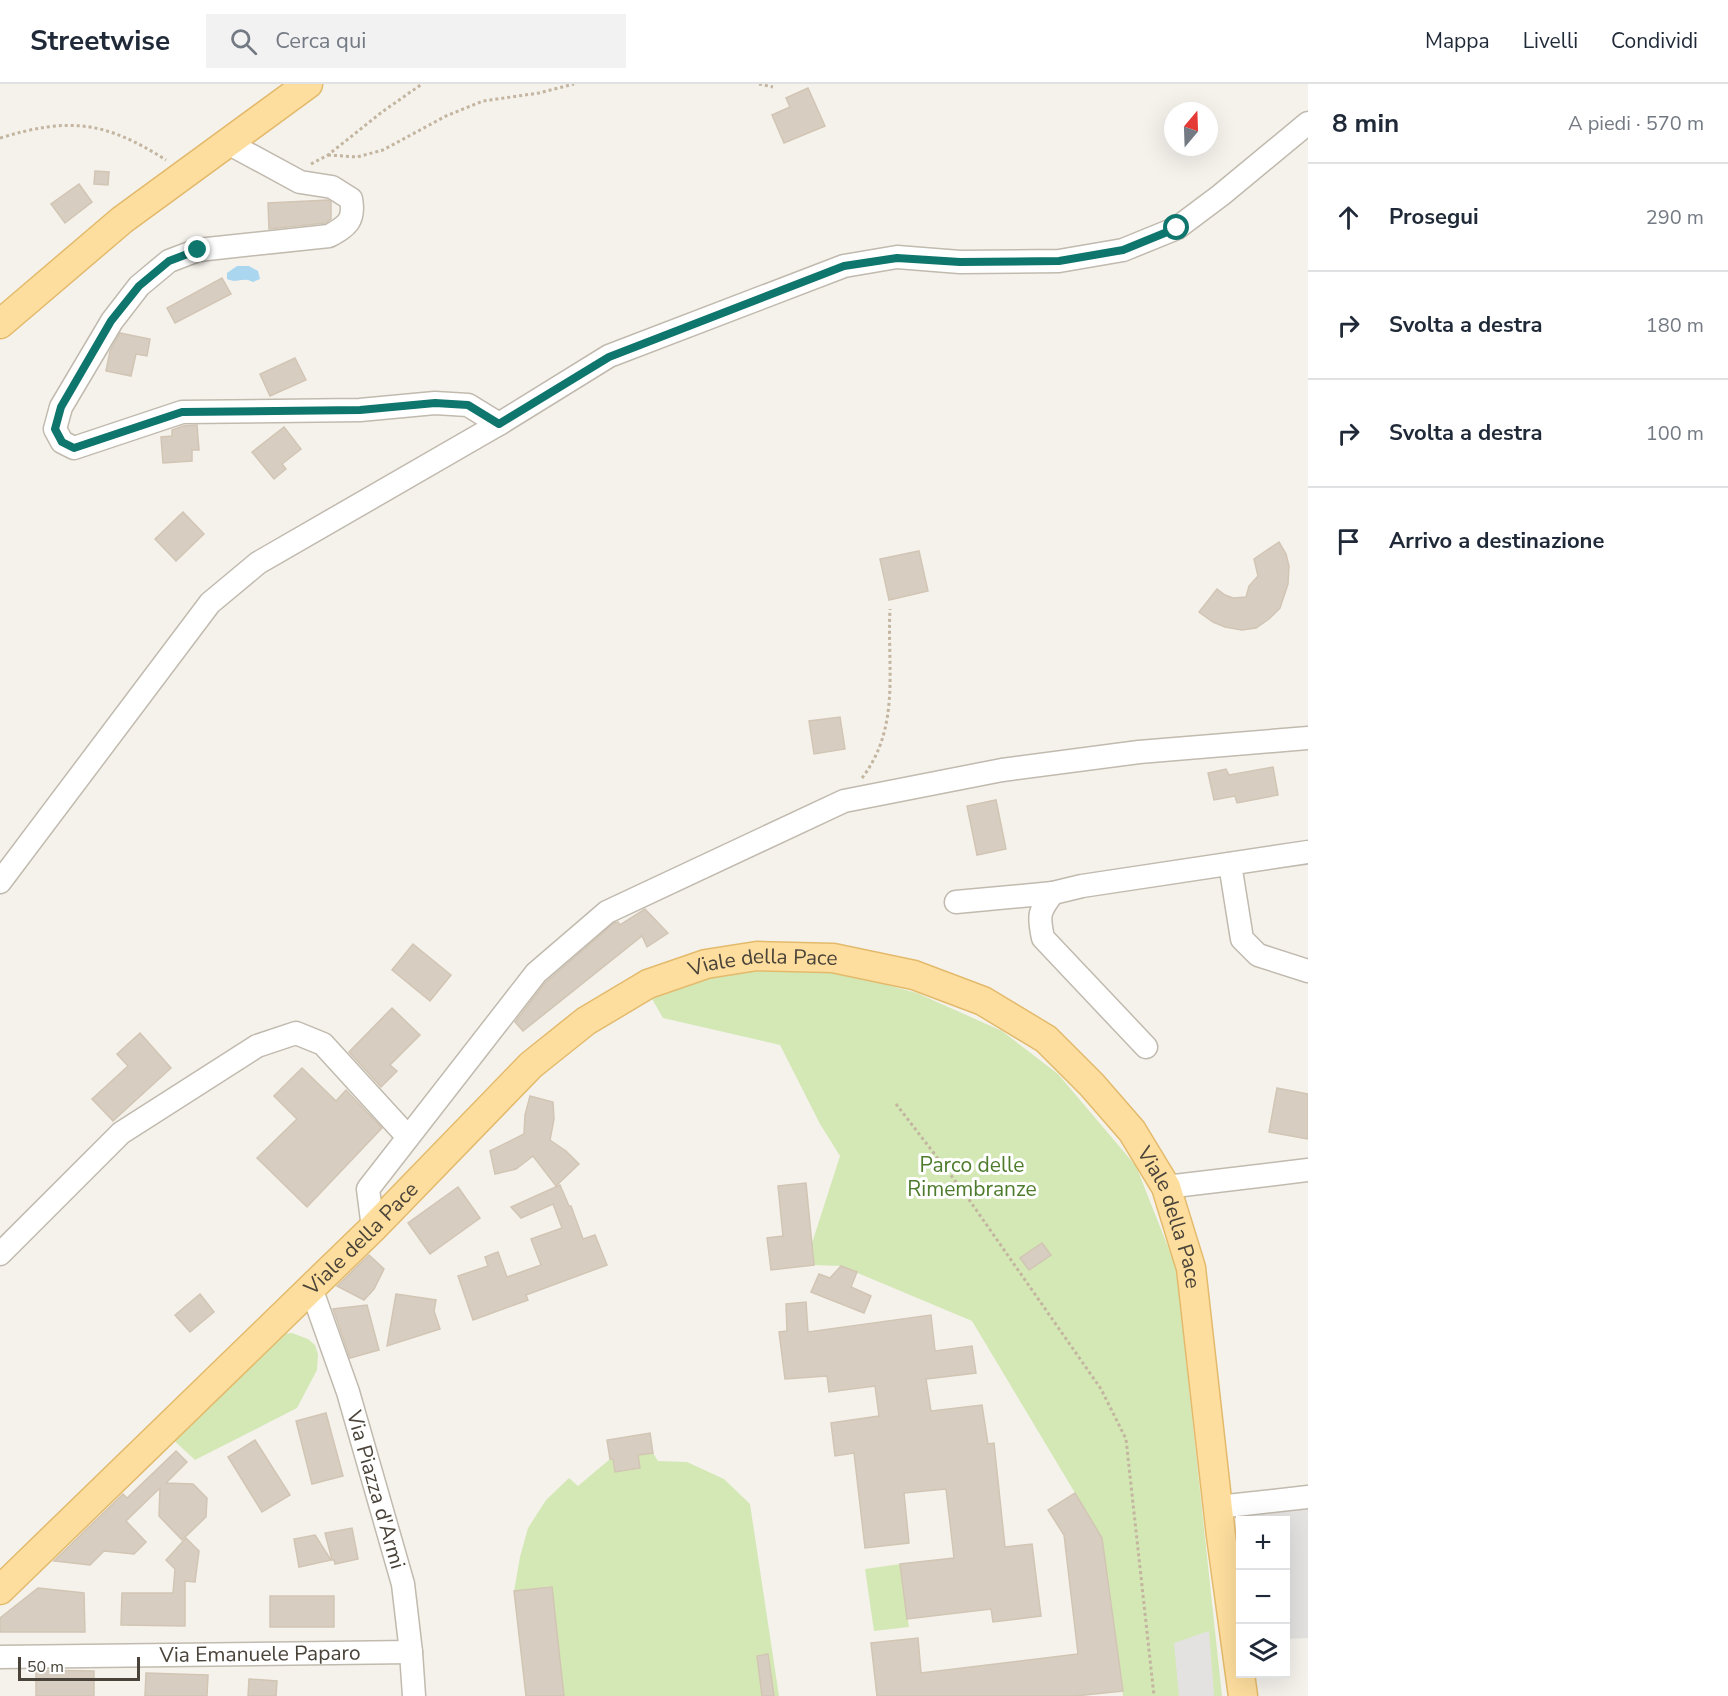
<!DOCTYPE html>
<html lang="it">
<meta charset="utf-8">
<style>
:root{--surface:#fff;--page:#f2f2f3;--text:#1f2937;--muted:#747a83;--line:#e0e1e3}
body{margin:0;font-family:"Nunito Sans",sans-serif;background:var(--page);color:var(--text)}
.controls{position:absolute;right:18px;bottom:18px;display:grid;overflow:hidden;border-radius:0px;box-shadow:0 6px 24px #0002}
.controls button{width:54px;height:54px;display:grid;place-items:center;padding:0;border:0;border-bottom:2px solid var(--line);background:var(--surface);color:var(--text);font:30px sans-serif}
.compass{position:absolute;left:1164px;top:18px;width:54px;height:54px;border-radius:50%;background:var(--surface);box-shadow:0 6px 24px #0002;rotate:19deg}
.scale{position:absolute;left:18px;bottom:15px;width:122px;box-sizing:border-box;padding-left:6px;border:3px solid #4a4339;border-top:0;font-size:16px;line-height:21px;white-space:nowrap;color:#4a4339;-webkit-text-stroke:4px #fff;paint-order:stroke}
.stop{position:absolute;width:18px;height:18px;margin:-14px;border:4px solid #0f766e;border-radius:50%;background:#fff}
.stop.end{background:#0f766e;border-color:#fff;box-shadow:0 2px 6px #0008}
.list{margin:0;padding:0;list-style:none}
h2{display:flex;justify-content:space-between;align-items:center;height:78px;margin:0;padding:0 24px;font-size:26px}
h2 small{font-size:20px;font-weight:400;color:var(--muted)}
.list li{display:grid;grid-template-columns:39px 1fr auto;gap:18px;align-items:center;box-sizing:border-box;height:108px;padding:0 24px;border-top:2px solid var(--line)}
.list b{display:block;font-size:22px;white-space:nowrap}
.list em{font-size:20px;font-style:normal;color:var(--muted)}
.icon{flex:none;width:33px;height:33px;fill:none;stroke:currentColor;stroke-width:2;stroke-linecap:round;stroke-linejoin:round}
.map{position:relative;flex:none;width:1308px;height:1612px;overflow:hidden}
header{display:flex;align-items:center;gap:36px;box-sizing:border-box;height:84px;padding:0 30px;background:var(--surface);border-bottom:2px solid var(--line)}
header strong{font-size:28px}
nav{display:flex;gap:33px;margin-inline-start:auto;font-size:21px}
.search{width:420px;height:54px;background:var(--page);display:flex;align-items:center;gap:15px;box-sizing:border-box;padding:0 21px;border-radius:0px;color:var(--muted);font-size:22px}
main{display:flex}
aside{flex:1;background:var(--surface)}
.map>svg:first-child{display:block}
.green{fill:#d4e8b6}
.parking{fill:#e4e2e0}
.water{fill:#aad6f0}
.building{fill:#d7cec1;stroke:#d2c5b4;stroke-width:1.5}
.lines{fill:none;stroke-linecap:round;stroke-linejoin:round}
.minor-casing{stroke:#c1baae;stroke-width:25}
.major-casing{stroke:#e3ba6c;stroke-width:31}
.path{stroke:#c3b59f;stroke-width:3;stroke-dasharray:3 3;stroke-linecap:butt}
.minor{stroke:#fff;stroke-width:22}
.major{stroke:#fdde9e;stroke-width:28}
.route{stroke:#0f766e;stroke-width:8}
.labels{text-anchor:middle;stroke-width:6;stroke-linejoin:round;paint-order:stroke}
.street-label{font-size:21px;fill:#4a4339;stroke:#fff}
.park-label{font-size:21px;fill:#4e7c2c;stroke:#fff}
</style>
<header>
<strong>Streetwise</strong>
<div class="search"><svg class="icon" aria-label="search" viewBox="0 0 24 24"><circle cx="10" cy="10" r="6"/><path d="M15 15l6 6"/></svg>Cerca qui</div>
<nav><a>Mappa</a><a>Livelli</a><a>Condividi</a></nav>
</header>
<main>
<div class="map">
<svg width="1308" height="1612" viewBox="0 0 1308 1612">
<rect width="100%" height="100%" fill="#f5f2ec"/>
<g class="green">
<polygon points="730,887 835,887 917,909 1002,947 1058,990 1136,1082 1176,1183 1222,1612 1123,1612 1102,1454 972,1237 841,1182 814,1181 812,1159 840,1072 820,1040 780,961 663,934 652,915"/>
<polygon points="292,1249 308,1255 315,1261 318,1270 317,1286 297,1324 195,1376 169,1352 272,1251"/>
<polygon points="650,1349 653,1369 658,1377 687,1378 724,1395 750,1420 779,1612 526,1612 514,1507 520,1473 528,1444 546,1416 569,1394 578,1402 610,1375 607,1356"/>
<polygon points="900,1480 909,1543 874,1547 865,1485"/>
</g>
<g class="parking">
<polygon points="1308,1413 1308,1554 1286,1555 1286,1436 1245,1436 1244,1421"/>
<polygon points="1209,1547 1214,1612 1179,1612 1174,1559"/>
</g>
<path class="water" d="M237,182h12l9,5 2,8 -7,3c-10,-6 -16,2 -26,-3v-6z"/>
<g class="building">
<polygon points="808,4 825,42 784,59 772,31 790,23 786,14"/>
<polygon points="95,87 109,88 108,101 94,100"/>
<polygon points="79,100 92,118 65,139 51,120"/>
<polygon points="328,116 331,118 331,135 325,139 269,145 268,119"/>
<polygon points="222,194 231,210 175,239 167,224"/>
<polygon points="120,249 150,255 147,272 136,270 131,292 106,287 110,267"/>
<polygon points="295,274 306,296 270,312 260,290"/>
<polygon points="197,341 199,366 192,366 192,377 163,379 161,353 172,352 172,346 183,342"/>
<polygon points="284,343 301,365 282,380 286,385 274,395 252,368"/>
<polygon points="183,428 204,450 176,477 155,455"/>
<polygon points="1279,458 1286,470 1289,482 1288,500 1280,524 1269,535 1256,544 1242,546 1225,543 1213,538 1199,528 1217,505 1225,511 1233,514 1246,513 1249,502 1258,492 1254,475"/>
<polygon points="919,467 928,507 889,516 880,475"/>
<polygon points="840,633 845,665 814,670 809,637"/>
<polygon points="1273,683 1278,711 1237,719 1235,712 1214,716 1208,689 1226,685 1229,691"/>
<polygon points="996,716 1006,765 977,771 967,722"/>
<polygon points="645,825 668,849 647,863 642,852 523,947 515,938 545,899 614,839 618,838 620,841"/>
<polygon points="413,860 451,891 430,917 392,886"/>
<polygon points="392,924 420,951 390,981 397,987 381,1003 349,968"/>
<polygon points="140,949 171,984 113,1037 92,1015 128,982 117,970"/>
<polygon points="302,984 336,1017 346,1006 382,1044 307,1123 257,1074 297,1035 274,1012"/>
<polygon points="1277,1004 1308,1010 1308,1055 1269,1048"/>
<polygon points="530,1012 553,1018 554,1035 550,1056 566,1067 579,1080 556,1102 533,1072 516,1085 495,1090 490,1067 524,1050 525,1031"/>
<polygon points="806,1099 814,1181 771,1186 767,1154 783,1152 778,1102"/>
<polygon points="560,1101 569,1122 571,1122 583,1155 595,1151 607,1181 526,1211 528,1216 473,1236 458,1192 488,1182 485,1173 498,1168 507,1193 541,1181 531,1155 562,1144 553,1120 521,1134 511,1123"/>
<polygon points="458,1103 480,1134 430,1170 408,1139"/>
<polygon points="1042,1159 1051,1171 1029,1186 1020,1174"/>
<polygon points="369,1171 384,1185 374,1205 364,1216 337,1202"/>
<polygon points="841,1182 857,1188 851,1203 871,1212 864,1229 811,1208 819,1190 830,1194"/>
<polygon points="200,1210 214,1228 190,1248 175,1231"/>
<polygon points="396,1210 436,1216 434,1227 440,1245 387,1262"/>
<polygon points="806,1218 808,1248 931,1231 935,1267 972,1262 976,1289 926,1295 931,1327 982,1321 988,1360 994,1359 1005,1463 1032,1460 1041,1532 993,1538 991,1525 907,1535 900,1480 954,1474 946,1405 904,1409 909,1459 865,1464 854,1369 835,1372 831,1339 879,1332 875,1302 829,1308 827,1292 785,1295 779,1248 787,1247 786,1220"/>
<polygon points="367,1221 379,1266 350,1274 333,1225"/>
<polygon points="326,1329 343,1392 312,1400 296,1337"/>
<polygon points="650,1349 653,1369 638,1371 640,1384 615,1388 613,1375 610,1375 607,1356"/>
<polygon points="255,1356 290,1411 262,1428 228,1373"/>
<polygon points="176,1367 187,1378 166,1399 193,1400 207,1414 206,1433 182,1456 159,1432 160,1404 126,1437 146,1458 134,1470 104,1467 90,1481 54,1477 123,1410 127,1414"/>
<polygon points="1075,1409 1102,1454 1123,1607 1075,1612 877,1612 871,1559 918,1554 921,1589 1078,1570 1064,1451 1048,1426"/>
<polygon points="352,1444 358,1475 335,1480 334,1476 332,1476 325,1449"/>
<polygon points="315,1451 331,1476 299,1483 294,1455"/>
<polygon points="186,1454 199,1467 195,1498 185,1497 185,1542 121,1541 122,1509 173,1509 175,1485 166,1476"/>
<polygon points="552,1503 564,1612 526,1612 514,1507"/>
<polygon points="38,1504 84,1509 85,1548 0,1548 0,1534"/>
<rect x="270" y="1512" width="64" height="31"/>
<polygon points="768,1570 774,1612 762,1612 757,1572"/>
<polygon points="36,1586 94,1587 94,1612 36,1612"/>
<polygon points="146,1589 208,1591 207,1612 145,1612"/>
<polygon points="249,1595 277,1597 276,1612 248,1612"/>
</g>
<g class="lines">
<g class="minor-casing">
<g id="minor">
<path d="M228,59l72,39 32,5 19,12c4,22 -4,27 -22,37l-131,14 -29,11 -30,25 -27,35 -51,86 -6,22 7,13 12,6 108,-36 178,-2 75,-7 33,2 31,19"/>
<polyline points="1230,780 1242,855 1258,871 1308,887"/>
<polyline points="0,798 210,519 258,479 499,340 609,272 844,182 897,173 960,178 1059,177 1123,166 1177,144 1221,111 1308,39"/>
<polyline points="956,818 1053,809"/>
<path d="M1146,963l-103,-109c-5,-23 -4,-27 10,-45l29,-7 226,-34"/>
<polyline points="1166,1103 1308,1086"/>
<polyline points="373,1144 368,1105 536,889 607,828 844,717 1002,686 1139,668 1308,654"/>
<polyline points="0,1170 121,1049 257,962 296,949 323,960 408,1053"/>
<path id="s1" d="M311,1204l37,104 55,192 8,68 3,44"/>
<polyline points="1218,1423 1308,1413"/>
<path id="s2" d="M0,1573l411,-5"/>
</g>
</g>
<g class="major-casing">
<g id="major">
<polyline points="0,240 122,136 308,0"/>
<path id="s3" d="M0,1506l373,-362 158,-163 55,-44 62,-37 58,-20 51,-8 76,2 81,17 69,26 63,38 46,46 40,46 34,56 25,81 30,268 22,160"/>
</g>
</g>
<g class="path">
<polyline points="759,0 773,3"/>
<path d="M0,54c69,-21 105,-17 166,22"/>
<polyline points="328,71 357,73 383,66 446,32 483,17 539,9 574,0"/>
<polyline points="311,80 328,71 382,28 422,0"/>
<path d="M862,694c39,-51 25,-110 28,-169"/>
<polyline points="896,1020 963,1107 1101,1305 1126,1355 1154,1612"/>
</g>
<use href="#minor" class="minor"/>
<use href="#major" class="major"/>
</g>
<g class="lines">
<polyline class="route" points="198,166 169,177 139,202 111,237 61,323 55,345 62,358 74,364 182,328 360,326 435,319 468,321 499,340 609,273 844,182 897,174 960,178 1059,177 1123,166 1177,144"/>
</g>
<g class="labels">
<g class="street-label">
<text dy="7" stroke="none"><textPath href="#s3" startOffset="1008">Viale della Pace</textPath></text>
<text dy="7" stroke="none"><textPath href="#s3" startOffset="1530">Viale della Pace</textPath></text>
<text dy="7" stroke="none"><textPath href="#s3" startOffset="504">Viale della Pace</textPath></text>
<text dy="7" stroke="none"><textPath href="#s1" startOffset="212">Via Piazza d'Armi</textPath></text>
<text dy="7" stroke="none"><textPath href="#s2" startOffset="260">Via Emanuele Paparo</textPath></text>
</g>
<g class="park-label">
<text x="972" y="1088">Parco delle<tspan x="972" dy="24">Rimembranze</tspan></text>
</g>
</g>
</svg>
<div class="controls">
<button>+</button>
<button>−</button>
<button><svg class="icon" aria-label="layers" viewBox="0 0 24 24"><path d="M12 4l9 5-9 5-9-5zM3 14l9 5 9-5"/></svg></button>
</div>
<svg class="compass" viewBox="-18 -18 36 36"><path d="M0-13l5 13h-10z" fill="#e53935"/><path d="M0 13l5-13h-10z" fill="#747a83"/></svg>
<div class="scale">50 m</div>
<div class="stop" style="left:1177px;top:144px"></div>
<div class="stop end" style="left:198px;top:166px"></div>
</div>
<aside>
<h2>8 min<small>A piedi · 570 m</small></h2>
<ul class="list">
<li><svg class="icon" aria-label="ahead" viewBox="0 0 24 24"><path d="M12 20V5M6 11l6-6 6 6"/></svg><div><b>Prosegui</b></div><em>290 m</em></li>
<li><svg class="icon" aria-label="right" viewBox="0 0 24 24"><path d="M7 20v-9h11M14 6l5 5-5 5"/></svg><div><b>Svolta a destra</b></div><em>180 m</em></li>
<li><svg class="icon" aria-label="right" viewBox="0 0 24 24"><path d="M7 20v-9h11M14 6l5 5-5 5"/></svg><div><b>Svolta a destra</b></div><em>100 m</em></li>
<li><svg class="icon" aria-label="arrive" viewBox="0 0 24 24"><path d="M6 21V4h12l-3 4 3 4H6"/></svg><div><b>Arrivo a destinazione</b></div></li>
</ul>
</aside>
</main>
